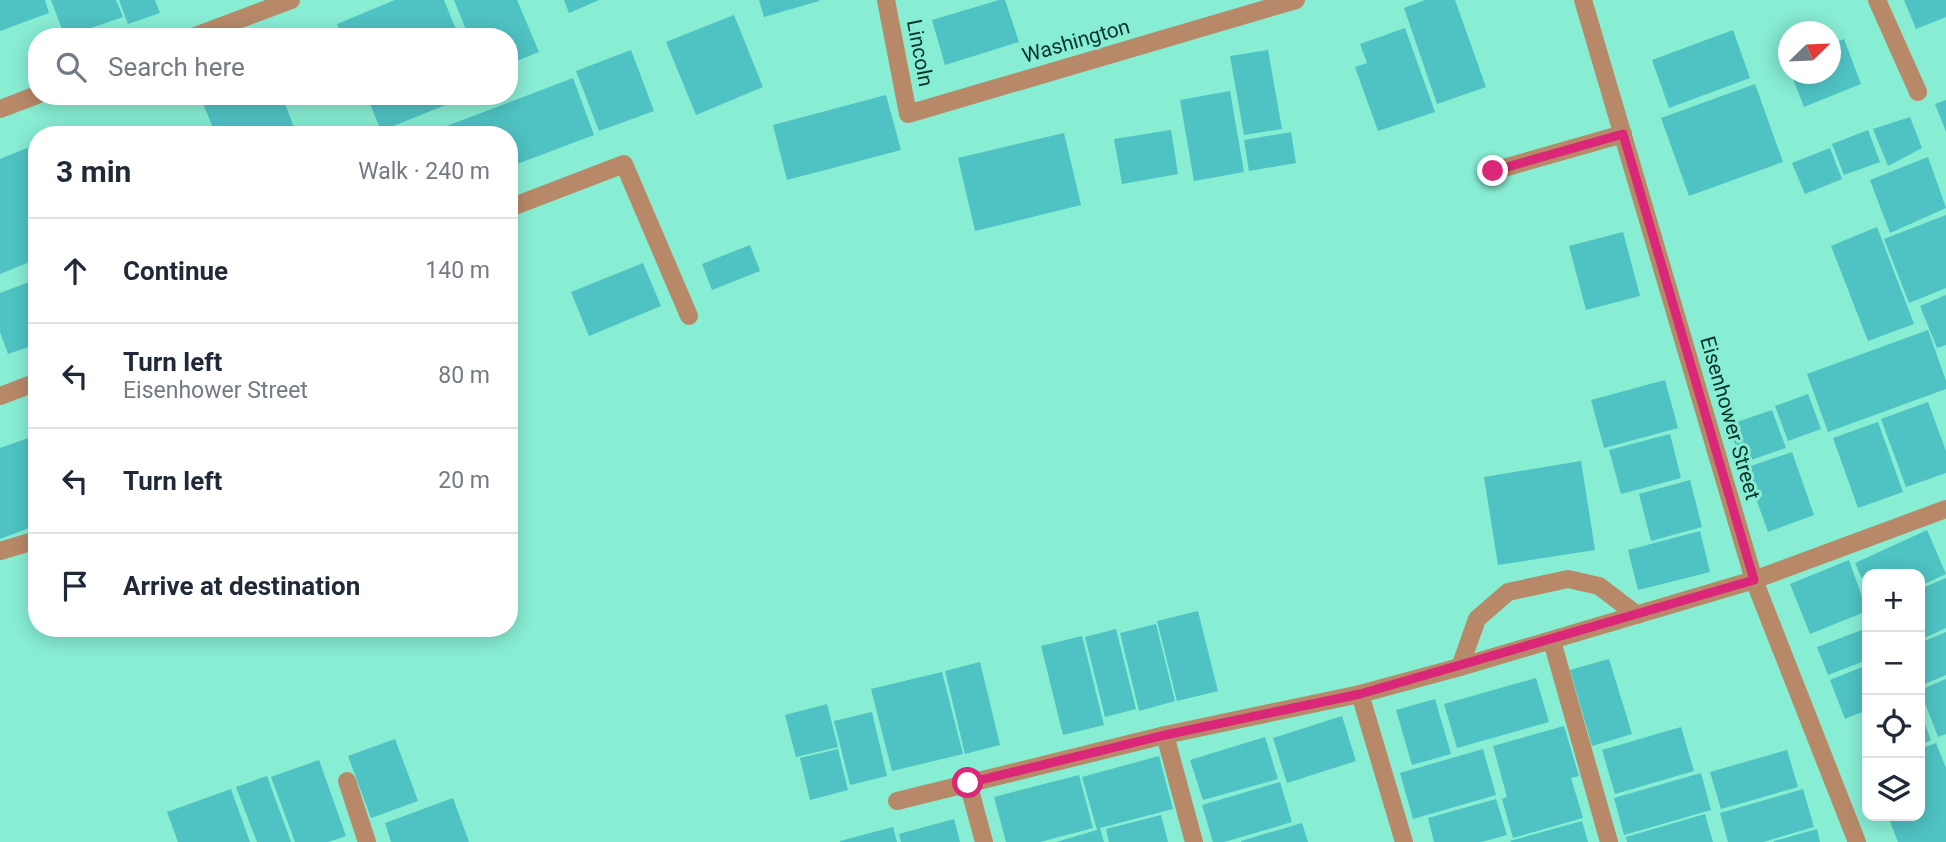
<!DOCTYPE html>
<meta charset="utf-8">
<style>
:root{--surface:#fff;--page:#f6f6f7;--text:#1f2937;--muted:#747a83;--line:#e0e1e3}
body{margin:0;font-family:Roboto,sans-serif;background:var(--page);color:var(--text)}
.controls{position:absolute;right:21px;bottom:21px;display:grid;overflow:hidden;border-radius:14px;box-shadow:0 4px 18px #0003}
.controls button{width:63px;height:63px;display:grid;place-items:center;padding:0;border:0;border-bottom:2px solid var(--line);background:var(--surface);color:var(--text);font:35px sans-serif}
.compass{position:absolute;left:1778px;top:21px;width:63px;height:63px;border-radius:50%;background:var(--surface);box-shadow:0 4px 18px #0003;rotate:67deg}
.stop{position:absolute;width:21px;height:21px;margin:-16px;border:5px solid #db2777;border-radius:50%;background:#fff}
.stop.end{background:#db2777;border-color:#fff;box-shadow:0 2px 7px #0008}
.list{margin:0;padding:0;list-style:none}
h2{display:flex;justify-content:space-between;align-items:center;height:91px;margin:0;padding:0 28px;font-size:30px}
h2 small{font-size:23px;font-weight:400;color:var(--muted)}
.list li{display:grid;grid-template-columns:46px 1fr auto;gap:21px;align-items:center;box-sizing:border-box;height:105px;padding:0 28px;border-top:2px solid var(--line)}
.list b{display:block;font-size:26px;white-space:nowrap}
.list p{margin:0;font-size:23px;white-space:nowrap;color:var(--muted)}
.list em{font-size:23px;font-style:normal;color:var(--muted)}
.icon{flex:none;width:38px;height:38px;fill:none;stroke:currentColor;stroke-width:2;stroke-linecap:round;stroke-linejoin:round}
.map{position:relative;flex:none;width:1946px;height:842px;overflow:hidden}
.search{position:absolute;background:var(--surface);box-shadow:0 4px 18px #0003;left:28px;top:28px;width:490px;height:77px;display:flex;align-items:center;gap:18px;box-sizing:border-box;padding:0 24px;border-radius:28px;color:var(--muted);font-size:26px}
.panel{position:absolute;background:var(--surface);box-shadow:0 4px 18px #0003;left:28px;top:126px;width:490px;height:511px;border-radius:28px}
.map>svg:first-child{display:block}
.building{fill:#4fc2c3}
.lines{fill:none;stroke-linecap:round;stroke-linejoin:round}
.minor{stroke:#b78969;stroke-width:18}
.route{stroke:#db2777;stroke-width:9}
.labels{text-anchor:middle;stroke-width:6;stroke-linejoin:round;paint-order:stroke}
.street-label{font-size:21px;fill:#05342b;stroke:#87edd3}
</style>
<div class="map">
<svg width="1946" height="842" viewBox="0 0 1946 842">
<rect width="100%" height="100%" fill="#87edd3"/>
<g class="building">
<polygon points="0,0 45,0 49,13 0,31"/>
<polygon points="51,0 116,0 123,17 65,37"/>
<polygon points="119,0 155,0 160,13 128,24"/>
<polygon points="395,0 444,0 459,37 342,37 337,24"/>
<polygon points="454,0 517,0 539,52 509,64 509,37 469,37"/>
<polygon points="564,0 599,0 569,13"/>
<polygon points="759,0 819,0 819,1 764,17"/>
<polygon points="999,0 1005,0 1019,42 945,65 932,20"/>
<polygon points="1425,0 1455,0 1486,87 1437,104 1404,8"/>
<polygon points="1904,0 1946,0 1946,17 1916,29"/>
<polygon points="734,15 763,87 696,115 666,42"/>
<polygon points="1405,28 1435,112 1378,131 1355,67 1367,63 1360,44"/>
<polygon points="1733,30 1750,78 1669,108 1652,60"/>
<polygon points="1844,39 1861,84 1804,107 1791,74 1830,74 1830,44"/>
<polygon points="631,50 654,111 599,131 576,71"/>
<polygon points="1268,50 1282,129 1244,135 1230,56"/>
<polygon points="573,78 594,135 509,167 509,135 423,135"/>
<polygon points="1755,84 1783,162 1689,196 1661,118"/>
<polygon points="1230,91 1244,172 1194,181 1180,100"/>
<polygon points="886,95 901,150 787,180 773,125"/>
<polygon points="200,96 282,96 297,135 216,135"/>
<polygon points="367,96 468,96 381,131"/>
<polygon points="1946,100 1946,132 1935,104"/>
<polygon points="1910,117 1922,148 1888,166 1873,129"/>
<polygon points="1171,130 1178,174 1122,184 1114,139"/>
<polygon points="1868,130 1880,162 1844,175 1832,144"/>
<polygon points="1291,132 1296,163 1249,171 1244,140"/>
<polygon points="1064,133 1081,205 975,231 958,158"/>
<polygon points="37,144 37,259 0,274 0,159"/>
<polygon points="1830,148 1842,179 1805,194 1792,163"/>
<polygon points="1928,157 1946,208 1890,233 1870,180"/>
<polygon points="1946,215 1946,288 1909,303 1884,239"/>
<polygon points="1877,227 1914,324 1868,341 1831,246"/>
<polygon points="1623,232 1640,296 1586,310 1569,246"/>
<polygon points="750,245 760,271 712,290 702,264"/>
<polygon points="643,263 661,306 589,336 571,292"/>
<polygon points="37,279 37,344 8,354 0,332 0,293"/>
<polygon points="1946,295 1946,345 1937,348 1920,306"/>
<polygon points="1928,330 1946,381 1946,389 1828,432 1807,374"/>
<polygon points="1665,380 1678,428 1604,448 1591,400"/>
<polygon points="1808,394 1821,429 1788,441 1775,406"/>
<polygon points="1928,402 1946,451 1946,473 1906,487 1881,419"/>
<polygon points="1772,410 1786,448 1742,463 1728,425"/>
<polygon points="1878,422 1903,492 1858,508 1833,438"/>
<polygon points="1670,434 1681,478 1621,494 1609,450"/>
<polygon points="37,435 37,525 0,539 0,448"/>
<polygon points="1792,452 1814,515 1768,532 1745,468"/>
<polygon points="1581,461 1595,550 1498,565 1484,477"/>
<polygon points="1690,480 1702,527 1651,541 1639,494"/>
<polygon points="1927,530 1946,574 1920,586 1920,574 1867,574 1867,590 1855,563"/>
<polygon points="1700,531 1710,572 1638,590 1628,550"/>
<polygon points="1849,560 1867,611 1810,634 1790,584"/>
<polygon points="1946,578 1946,628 1920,640 1920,589"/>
<polygon points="1198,611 1218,691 1177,701 1157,621"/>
<polygon points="1156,624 1175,701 1139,711 1120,633"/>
<polygon points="1867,628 1867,660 1828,675 1817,647"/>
<polygon points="1116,629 1136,709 1105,717 1085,637"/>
<polygon points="1946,632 1946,675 1920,686 1920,643"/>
<polygon points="1082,636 1104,725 1063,735 1041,646"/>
<polygon points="1609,659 1632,734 1592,746 1570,670"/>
<polygon points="980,662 1000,745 965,754 945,671"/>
<polygon points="1867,665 1867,710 1845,719 1830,680"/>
<polygon points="942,672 963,754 892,771 871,689"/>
<polygon points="1536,678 1549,722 1457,748 1444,704"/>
<polygon points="1946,679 1946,734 1938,737 1920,690"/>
<polygon points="1435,699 1451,754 1412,765 1396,710"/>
<polygon points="827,704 838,747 796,757 785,715"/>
<polygon points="1920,711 1931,740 1920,745"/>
<polygon points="872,712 887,776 850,785 834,721"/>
<polygon points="1342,716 1356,761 1287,783 1273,738"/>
<polygon points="1564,726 1579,776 1571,778 1583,818 1513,838 1502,799 1507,797 1493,746"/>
<polygon points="1681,727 1694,771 1615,794 1602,750"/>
<polygon points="1265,737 1278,779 1203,800 1190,760"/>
<polygon points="395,739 418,801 371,818 348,756"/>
<polygon points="1936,743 1946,768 1946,842 1898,842 1888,816 1920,816 1920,749"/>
<polygon points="838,749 848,790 810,800 800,758"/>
<polygon points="1483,749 1496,795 1413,819 1400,773"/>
<polygon points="1787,750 1798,787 1721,809 1710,772"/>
<polygon points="1159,756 1173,809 1100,828 1104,842 1056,842 1097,830 1082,777"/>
<polygon points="319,760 346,836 328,842 295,842 271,777"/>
<polygon points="1701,773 1711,810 1624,835 1614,798"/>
<polygon points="1079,775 1093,828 1040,842 1006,842 994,797"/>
<polygon points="267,776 291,842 257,842 236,787"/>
<polygon points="1280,782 1292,822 1224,842 1213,842 1202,805"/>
<polygon points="231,789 250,842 178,842 167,812"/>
<polygon points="1803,789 1814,827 1763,842 1728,842 1720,813"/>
<polygon points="453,798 469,842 391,842 385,823"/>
<polygon points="1496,799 1507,835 1481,842 1434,842 1428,818"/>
<polygon points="1705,814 1713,842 1627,842 1626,837"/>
<polygon points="1161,815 1168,842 1109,842 1106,829"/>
<polygon points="954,819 960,842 901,842 899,834"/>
<polygon points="1582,821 1588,842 1511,842 1510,841"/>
<polygon points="1302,823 1308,842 1241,842 1241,841"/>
<polygon points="893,827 897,842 840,842 840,841"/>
<polygon points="1817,829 1820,842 1774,842 1774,841"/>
</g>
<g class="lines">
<g class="minor">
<polyline points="886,0 908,114 1296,0"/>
<polyline points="1583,0 1754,580 1857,842"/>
<polyline points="1877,0 1918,92"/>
<polyline points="193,37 291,0"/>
<polyline points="0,109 37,95"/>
<polyline points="1493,171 1623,134"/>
<polyline points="509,208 624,164 689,316"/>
<polyline points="0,396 37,382"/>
<polyline points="0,551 37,540"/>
<polyline points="1552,641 1609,842"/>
<polyline points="1460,667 1477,619 1508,592 1568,579 1599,586 1637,615"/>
<polyline points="1360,694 1404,842"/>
<polyline points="1165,735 1194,842"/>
<polyline points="347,781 367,842"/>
<polyline points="968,783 984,842"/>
<polyline points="897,801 1165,735 1360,694 1460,667 1754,580 1946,509"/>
</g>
</g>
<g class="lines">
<polyline class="route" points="968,783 1165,735 1360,694 1754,580 1623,134 1493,171"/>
</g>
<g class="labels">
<g class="street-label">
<text transform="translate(1076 41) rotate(-16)" y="7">Washington</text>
<text transform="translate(920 53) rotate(79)" y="7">Lincoln</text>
<text transform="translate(1730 418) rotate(74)" y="7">Eisenhower Street</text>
</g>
</g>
</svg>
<div class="controls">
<button>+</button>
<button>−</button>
<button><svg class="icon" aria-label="locate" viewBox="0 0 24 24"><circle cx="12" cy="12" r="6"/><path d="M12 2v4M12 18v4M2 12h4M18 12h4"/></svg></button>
<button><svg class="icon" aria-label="layers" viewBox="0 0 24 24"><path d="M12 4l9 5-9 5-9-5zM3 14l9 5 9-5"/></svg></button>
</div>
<svg class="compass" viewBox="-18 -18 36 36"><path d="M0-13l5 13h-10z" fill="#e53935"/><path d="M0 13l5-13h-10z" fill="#747a83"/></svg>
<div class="stop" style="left:968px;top:783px"></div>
<div class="stop end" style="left:1493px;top:171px"></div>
<div class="search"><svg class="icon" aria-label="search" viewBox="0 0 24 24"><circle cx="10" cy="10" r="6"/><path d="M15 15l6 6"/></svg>Search here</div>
<section class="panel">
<h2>3 min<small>Walk · 240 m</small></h2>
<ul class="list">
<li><svg class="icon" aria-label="ahead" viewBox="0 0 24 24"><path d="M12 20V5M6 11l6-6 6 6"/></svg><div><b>Continue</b></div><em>140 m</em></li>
<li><svg class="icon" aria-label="left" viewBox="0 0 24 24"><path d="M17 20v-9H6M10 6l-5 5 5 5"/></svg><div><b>Turn left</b><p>Eisenhower Street</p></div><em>80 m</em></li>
<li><svg class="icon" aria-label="left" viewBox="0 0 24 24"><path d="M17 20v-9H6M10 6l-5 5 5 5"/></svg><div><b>Turn left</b></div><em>20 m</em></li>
<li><svg class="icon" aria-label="arrive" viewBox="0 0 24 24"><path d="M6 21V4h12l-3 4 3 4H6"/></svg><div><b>Arrive at destination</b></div></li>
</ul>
</section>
</div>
